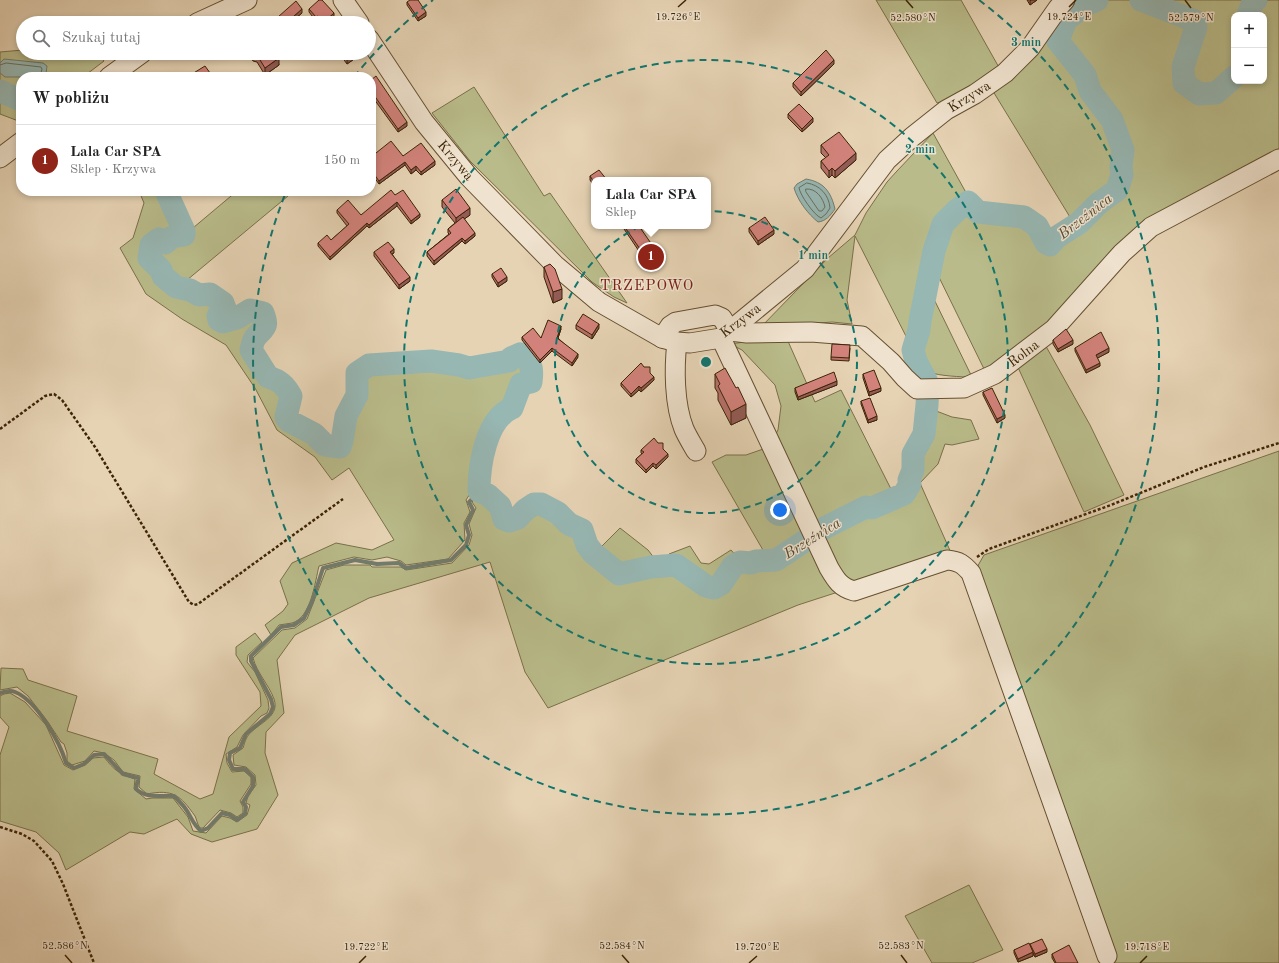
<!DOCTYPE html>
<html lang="pl">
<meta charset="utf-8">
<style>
:root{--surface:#fff;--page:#f2f2f2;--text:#222;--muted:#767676;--line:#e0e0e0;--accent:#8f2418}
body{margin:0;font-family:"Old Standard TT",serif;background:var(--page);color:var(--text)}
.controls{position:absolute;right:12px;top:12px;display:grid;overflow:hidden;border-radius:8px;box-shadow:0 2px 6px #0003}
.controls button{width:36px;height:36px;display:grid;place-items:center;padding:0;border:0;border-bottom:1px solid var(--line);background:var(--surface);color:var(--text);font:20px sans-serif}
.you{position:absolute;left:780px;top:510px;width:14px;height:14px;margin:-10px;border:3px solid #fff;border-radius:50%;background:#1a73e8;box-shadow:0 0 0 6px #1a73e833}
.badge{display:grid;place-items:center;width:26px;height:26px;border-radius:50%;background:var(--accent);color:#fff;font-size:13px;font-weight:700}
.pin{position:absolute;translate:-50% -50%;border:2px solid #fff;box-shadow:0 1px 4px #0006}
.popup{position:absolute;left:591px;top:177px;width:120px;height:52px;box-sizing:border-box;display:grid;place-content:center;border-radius:8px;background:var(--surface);filter:drop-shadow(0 1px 3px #0005);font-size:13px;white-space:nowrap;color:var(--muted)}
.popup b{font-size:15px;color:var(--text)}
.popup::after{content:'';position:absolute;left:50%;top:100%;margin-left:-8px;border:8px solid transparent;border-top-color:var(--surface)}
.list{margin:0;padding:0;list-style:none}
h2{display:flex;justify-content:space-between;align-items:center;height:52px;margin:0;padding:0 16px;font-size:17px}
h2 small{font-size:13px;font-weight:400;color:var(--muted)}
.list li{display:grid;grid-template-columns:26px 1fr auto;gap:12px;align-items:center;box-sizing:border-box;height:72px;padding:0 16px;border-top:1px solid var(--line)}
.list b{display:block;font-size:15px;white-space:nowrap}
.list p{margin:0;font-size:13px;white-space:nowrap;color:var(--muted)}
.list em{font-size:13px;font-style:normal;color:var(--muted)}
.icon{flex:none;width:22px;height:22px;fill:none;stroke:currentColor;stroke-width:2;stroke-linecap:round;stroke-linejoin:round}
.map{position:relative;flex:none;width:1279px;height:963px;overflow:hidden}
.search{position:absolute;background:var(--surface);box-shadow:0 2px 6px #0003;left:16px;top:16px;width:360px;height:44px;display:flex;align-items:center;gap:10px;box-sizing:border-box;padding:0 14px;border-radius:22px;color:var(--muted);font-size:15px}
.panel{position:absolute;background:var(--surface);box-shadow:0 2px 6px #0003;left:16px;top:72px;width:360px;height:124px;border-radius:16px}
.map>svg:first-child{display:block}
.green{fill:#b9bb8a;stroke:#7a7048}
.water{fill:#97b7b3;stroke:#727c6d}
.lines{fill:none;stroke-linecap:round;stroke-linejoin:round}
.shore{stroke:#696e5c;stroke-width:1}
.stream{stroke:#727c6d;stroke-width:4}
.river{stroke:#97b7b3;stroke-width:23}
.minor-casing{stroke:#665031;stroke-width:21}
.path{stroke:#3b2405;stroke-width:2.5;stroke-dasharray:3 2;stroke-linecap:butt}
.minor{stroke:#efe2ce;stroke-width:19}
.wall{fill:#b5706a;stroke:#3b2405}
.shaded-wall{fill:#935b56;stroke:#3b2405}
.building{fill:#d2827b;stroke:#3b2405}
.ticks{fill:none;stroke:#3b2405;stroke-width:1.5}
.ring{fill:none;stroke:#0f766e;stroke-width:2;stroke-dasharray:7 5}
.labels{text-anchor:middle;stroke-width:3;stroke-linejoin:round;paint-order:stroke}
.street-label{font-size:14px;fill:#3b2405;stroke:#efe2ce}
.water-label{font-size:15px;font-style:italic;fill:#524930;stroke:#efe2ce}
.neighbourhood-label{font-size:15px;letter-spacing:1px;fill:#7a1f14;stroke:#efe2ce}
.ticks-label{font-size:10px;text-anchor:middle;fill:#3b2405;stroke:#efe2ce;stroke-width:3;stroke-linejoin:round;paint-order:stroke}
.centre{fill:#0f766e;stroke:#efe2ce;stroke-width:2}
.ring-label{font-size:12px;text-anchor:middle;font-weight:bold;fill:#0f766e;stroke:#efe2ce;stroke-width:3;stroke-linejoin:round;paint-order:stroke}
</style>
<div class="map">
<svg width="1279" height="963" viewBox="0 0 1279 963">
<rect width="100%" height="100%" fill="#e6d3b4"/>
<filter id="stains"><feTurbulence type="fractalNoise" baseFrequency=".005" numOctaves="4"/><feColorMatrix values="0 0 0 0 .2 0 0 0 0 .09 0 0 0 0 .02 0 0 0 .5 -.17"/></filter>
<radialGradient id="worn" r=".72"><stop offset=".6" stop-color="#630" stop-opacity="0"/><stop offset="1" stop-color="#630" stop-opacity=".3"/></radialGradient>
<g class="green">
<polygon points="876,0 961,0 1001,71 965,95 937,103"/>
<polygon points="1070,0 1087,0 1081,3 1062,21 1053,43 1074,65 1081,76 1089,93 1110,122 1119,148 1118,180 1112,191 1095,203 1080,220 1073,222 991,88"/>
<path d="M1107,0h28l58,23 1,4 -14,36 2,21 15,11 21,1 16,-15h30v-66h-14c7,-15 12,-15 29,-15v153l-74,40 -165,140 -55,38 -52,-106 13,-40 22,-20 12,11 43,4 11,7 12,19 4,2c7,-9 17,-18 29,-19l20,-22 22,-16 6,-18 -3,-5 2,-18 -10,-31 -24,-30 -4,-16 -25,-32c1,-6 2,-14 5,-19 7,-12 27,-18 39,-22z"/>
<path d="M1148,0h104l-7,15h-11v60c-9,4 -12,10 -19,13 -10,5 -19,0 -27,-5 -7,-22 16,-44 9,-64z"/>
<polygon points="23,50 23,53 98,53 104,61 83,77 21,77 21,122 0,114 0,52"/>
<polygon points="474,87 544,196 550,193 627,303 614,297 592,282 470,161 432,113"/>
<polygon points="933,133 969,198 961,202 941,223 929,256 911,346 855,236 847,300 852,324 832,322 760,328 828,258 855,235 866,213 887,182 897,171"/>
<path d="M139,191h22l20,43 -10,1 -8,5 -5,-2 -8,4 -5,16c21,21 29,41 64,39l13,10v3l-6,6 2,7c12,4 24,-4 33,-10l10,3 3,4 -2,8 -9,9 -4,13 15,27 13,6 7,7 4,9 -4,13 1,9 30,17 9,10 12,2 8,-1 2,-5 3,-28 11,-20 -1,-21 8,-6 65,-6 25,3 14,4 36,-7 10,-6 7,2 7,12 -2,8c-14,3 -15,15 -19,27 -16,4 -15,15 -22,28 -3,4 -8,9 -8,13 -1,4 1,9 1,13 0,14 -7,28 -15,40l4,12 -6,11 1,17 -17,19 -42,6 -5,-4 -14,-4 -15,3 -18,-3 -35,9c-4,16 -8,52 -27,57 -4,1 -9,1 -13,2l-8,10 -6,-10 18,-14 5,-7 -8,-23 12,-18 44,-20 36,7 22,-10 -45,-72 -17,12 -17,-23 -38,-27 -22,-42 -29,-43 -44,-26 -36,-25 -26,-46 13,-10 11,-35z"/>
<polygon points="237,191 284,191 288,196 181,285 176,284 165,275 163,267 152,258 153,246 159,242 164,246 172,240 185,239 187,233"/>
<path d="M930,291l42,86c-9,0 -35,-1 -42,-5 -6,-4 -10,-13 -12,-19l7,-23 -3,-4z"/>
<polygon points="787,339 815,402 841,390 893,493 878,502 867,503 821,521 810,531 780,555 767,557 712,462 726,455 746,455 769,447 778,430 781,406 775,385 742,350 730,344 759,340"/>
<polygon points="1043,341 1090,425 1124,495 1084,512 1016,363"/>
<path d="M931,409l21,8 19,3 8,19 -27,6 -7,-1 -7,20 -18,19 32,72 -154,50 -250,103 -23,-36 -35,-110 -121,36 -74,37 -18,25 7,53 -18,19 -1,21 13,42 -21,34 -45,13 -21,-8 -14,-15 -33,15 -14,-2 -64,38 -7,-17 -23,-21 -36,-11v-66l9,-28 -9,-10v-21l4,-2 6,-1 15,9 21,23 18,40 9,5 12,-5 8,-7 11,-1c10,13 15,17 31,22l-1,10 12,10 6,-1h21l15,19 5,14 13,2 16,-17 8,2 7,4 10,-7 3,-10 -4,-2 2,-7 8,-11 -1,-10 -9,-8 -12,-2 -1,-10 10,-7c1,-3 2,-7 3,-9 7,-15 35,-20 28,-40 -5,-14 -17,-26 -21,-41l29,-28 13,-2 12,-9 19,-49 18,-5h26l2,2h29l5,3 46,-7 17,-18 3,-10 -3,-11 7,-16 -4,-6 5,-6 16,8 12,20h8l8,-3 6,-10 7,-5c18,3 30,17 46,26l4,22h5l28,24 32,-8 27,-3 12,12 10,4 12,10 11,2 14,-28 6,-3 10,2 7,-3 14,2 34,-23 40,-20 46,-20 13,-2 10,-18 -2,-2 4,-9 -2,-9 7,-18 5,-6v-11z"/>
<polygon points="1279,451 1279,963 1114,963 976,569 984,555"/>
<polygon points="620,528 648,550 658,563 618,570 597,551"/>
<path d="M690,546l11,17 8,1 22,-14 8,9c-12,7 -9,10 -16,19 -13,17 -35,-8 -46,-17l-9,1 1,-8z"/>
<path d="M255,633l7,9 -14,13 -1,7 8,10 13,28 1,8 -2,5 -6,3 -18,19 -6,12 -11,7 1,9 5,9 12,-1 7,6v7l-11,17 3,6v6l-6,4 -6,-4 -11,-3 -17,18h-3c-3,-4 -3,-8 -5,-12 -15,-21 -22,-27 -48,-22l-8,-7 1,-11 -17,-4 -9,-12 -10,-7 -10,-2 -9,10 -13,4 -5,-4v-8l-3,-9 -3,-2 -13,-20 -20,-26 -11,-9 -17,3 1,-22 22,1 5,11 49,16 -10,35 91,28 -4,15 46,25 13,-5 16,-57 32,-31 -1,-14 -24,-37v-8z"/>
<polygon points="969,885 1003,950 972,963 932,963 905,916"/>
</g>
<g class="water">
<polygon points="4,59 43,63 47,66 46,74 42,77 5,77 0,73 0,63"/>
<path d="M806,179c18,3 25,13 29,30 -5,7 -9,12 -17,13 -10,-8 -20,-21 -24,-34l3,-4z"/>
</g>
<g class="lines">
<g class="shore">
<polyline points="0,65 6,63 41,67 42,69 40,77"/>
<path d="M807,183c13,2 22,12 23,25l-4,6 -5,4c-7,-3 -21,-23 -22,-30z"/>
<path d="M806,189c10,-1 17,9 19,18l-3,4h-3l-13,-19z"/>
</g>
<path class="stream" d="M0,693c6,-2 10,-3 15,-1 21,8 45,50 51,71l8,5 10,-4 10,-9 10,-1 19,20 15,4 -2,11c11,10 24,6 38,7 4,4 8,8 11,12 6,8 8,17 16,23l7,-3 14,-15 8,2 7,5 8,-6 1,-7 -3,-5 10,-16v-9l-8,-8h-12l-4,-9 1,-7 10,-5 6,-14 24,-20 3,-7 -2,-8 -20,-38v-5l30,-29 13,-2 10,-7 8,-16 11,-34 32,-8 22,4 22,-1 7,5 45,-8 15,-15 3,-10 -3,-10 7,-15 -4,-8 10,-11"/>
<g class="river">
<polyline points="1141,0 1195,21 1196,27 1183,67 1184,83 1199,94 1216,93 1234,77"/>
<polyline points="1248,15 1253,2 1256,0"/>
<polyline points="0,91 21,100"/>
<path d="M166,191l18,40v4l-12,2 -7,6 -6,-4 -8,6 -2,13 12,12 2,6 13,11 14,3 9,5 11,-1 13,9 3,8 -8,5 1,4 4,2 14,-4 13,-8 13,3c6,15 1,14 -8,25 -2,3 -3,8 -4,12l17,27c11,3 17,8 23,19l-5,21 3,4 25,13 11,11 15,2 2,-6 4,-25 11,-21v-22l12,-8 62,-4 28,4 10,3 40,-7 2,-3 9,-4c12,10 13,13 11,28l-10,2 -9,24c-26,11 -33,57 -33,83l9,4 12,11 4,13 5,2 9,-3 7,-8 9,-6h7l17,9 11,11 13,6 5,15 6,8 26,21 32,-7 25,-2 30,21 8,2 7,-4 12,-18 7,-4 11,1 5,-2 20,-1 50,-33 40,-20 6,1 32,-14 6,-10 -1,-4 4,-10v-16l11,-20 3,-29 1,-21 -12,-23 -3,-11 6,-20 1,-9 14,-70 9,-27 14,-14 11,-8 10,10 46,5 13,9 9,17 4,2 7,-8 22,-14 20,-20 18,-13 5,-15 -1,-8 2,-17 -11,-30 -22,-29 -5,-16 -27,-34 8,-21 17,-14 14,-6"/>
</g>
<g class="minor-casing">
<g id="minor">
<polyline points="343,0 359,23"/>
<polyline points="197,23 247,0"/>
<polyline points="369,39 424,122 469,177 555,265 599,302 662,338 677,342 690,343 721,338 805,269 887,160 912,137 946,110 975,94 1005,73 1030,48 1058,8 1065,0"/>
<polyline points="109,77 142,53"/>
<polyline points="0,158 21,142"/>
<polyline points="662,338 670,326 676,322 715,315 722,318 730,331 747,333 811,332 862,336 891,362 905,378 917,389 964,388 995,374 1054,329 1122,253 1151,227 1279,159"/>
<path d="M721,338l108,230c7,12 11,19 25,23l93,-31c12,1 16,4 24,13l136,383"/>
<path d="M677,342c-3,26 -3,62 7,87 3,7 8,15 12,22"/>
</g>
</g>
<g class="path">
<polyline points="0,429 45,396 54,394 62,400 95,447 189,602 194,605 198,604 343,499"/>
<polyline points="977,557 989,549 1111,505 1204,467 1279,443"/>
<polyline points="0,827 22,834 34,841 52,861 63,884 94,963"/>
</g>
<use href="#minor" class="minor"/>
</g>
<g class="wall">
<polygon points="1027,0 1037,0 1030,5"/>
<polygon points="407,2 426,16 418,21 407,5"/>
<polygon points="309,9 334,17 326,23 322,23 318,19 316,21 309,12"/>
<polygon points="302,13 290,23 280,23 278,20 278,17"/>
<polygon points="250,53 276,53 279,65 265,75 257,62 253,61 251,58"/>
<polygon points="339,53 360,53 360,55 347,64"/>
<polygon points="834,64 801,96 793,87 793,83"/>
<polygon points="371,80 407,126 398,132 371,95"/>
<polygon points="788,114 813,122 802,132 788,118"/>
<polygon points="821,145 856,160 835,178 832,175 829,178 821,168 821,161 826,158 821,153"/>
<polygon points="403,156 435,165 421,175 416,170 411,174 405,165 379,184 371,173 371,157"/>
<polygon points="590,176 594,180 594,186 590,180"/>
<polygon points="395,195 420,217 411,224 397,206 369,228 367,226 330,260 318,246 318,243 331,240 347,226 337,213 337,210 361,215"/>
<polygon points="442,200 470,215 464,219 475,236 465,244 462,241 434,265 427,256 427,252 449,234 448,233 448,229 455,223 442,207"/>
<polygon points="622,226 639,226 657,256 647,263"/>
<polygon points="749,228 774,234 758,245 749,232"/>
<polygon points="374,252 394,253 392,254 410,281 399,289 374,256"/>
<polygon points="544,267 562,299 553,303 544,277"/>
<polygon points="492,274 507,281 498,287 492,277"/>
<polygon points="576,325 599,328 592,339 576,329"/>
<polygon points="561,329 558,338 578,357 572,366 552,351 540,363 522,340 522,337 541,338"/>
<polygon points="1053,340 1073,344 1058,352 1053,344"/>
<polygon points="850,348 849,361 831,360 831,357"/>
<polygon points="1075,348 1109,352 1097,358 1100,366 1086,373 1075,351"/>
<polygon points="650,373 654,380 641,392 639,390 631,397 621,386 621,383"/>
<polygon points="715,374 746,418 731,425 718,400 718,393 715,388"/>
<polygon points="863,374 881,391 869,396 863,378"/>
<polygon points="837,385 798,400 795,392 795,388"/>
<polygon points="983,392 1005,418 997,423 983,395"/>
<polygon points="861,401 877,420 868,423 861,404"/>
<polygon points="663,449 668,457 656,469 653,466 646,473 636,463 636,459 642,454 641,453 641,450"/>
<polygon points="1030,944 1047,952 1035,957 1033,953 1033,956 1018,962 1014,953 1014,950 1030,946"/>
<polygon points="1052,954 1078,963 1055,963 1052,958"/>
</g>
<g class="shaded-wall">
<polygon points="1031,0 1037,0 1030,5 1030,1"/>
<polygon points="302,9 302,13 290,23 286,23"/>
<polygon points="426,12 426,16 418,21 418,18"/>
<polygon points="334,13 334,17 326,23 324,23 324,22"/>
<polygon points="318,16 318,19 316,21 316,17"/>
<polygon points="357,53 360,53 360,55 347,64 347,60"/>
<polygon points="279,58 279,65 265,75 265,68"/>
<polygon points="834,60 834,64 801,96 801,92"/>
<polygon points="813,118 813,122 802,132 802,129"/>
<polygon points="407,122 407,126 398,132 398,129"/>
<polygon points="856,153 856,160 835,178 835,171"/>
<polygon points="435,161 435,165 421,175 421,172"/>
<polygon points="405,162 405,165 379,184 379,181"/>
<polygon points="416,166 416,170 411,174 411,170"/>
<polygon points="832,168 832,175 829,178 829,171"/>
<polygon points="397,202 397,206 369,228 369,225"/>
<polygon points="470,208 470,215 456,225 456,218"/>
<polygon points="420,214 420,217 411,224 411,221"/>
<polygon points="367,223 367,226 330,260 330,257"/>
<polygon points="774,230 774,234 758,245 758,241"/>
<polygon points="475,233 475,236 465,244 465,241"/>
<polygon points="462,238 462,241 434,265 434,261"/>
<polygon points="394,249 394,253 390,255 390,252"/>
<polygon points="657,252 657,256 647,263 647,259"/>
<polygon points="410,277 410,281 399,289 399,285"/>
<polygon points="507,277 507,281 498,287 498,283"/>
<polygon points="562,289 562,299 553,303 553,292"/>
<polygon points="599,324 599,328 592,339 592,335"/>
<polygon points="561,326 561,329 557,341 557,338"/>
<polygon points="1073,340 1073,344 1058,352 1058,349"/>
<polygon points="552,348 552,351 540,363 540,360"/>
<polygon points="1109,348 1109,352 1096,359 1096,355"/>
<polygon points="578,354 578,357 572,366 572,363"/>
<polygon points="1100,363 1100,366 1086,373 1086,370"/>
<polygon points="654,377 654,380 641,392 641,388"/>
<polygon points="837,381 837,385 798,400 798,397"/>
<polygon points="639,386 639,390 631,397 631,394"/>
<polygon points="881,388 881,391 869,396 869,392"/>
<polygon points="746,404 746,418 731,425 731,412"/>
<polygon points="1005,415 1005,418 997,423 997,419"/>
<polygon points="877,416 877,420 868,423 868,420"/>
<polygon points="668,454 668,457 656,469 656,465"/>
<polygon points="653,463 653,466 646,473 646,470"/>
<polygon points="1047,949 1047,952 1035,957 1035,954"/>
<polygon points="1033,952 1033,956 1018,962 1018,959"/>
</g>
<g class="building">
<polygon points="319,0 322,0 334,13 324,22 318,16 316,17 309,9"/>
<polygon points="410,0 418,0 426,12 418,18 407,2"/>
<polygon points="296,1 302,9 286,23 283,23 278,17"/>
<polygon points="826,50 834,60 801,92 793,83"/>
<polygon points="252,53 276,53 279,58 265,68 257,55 253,54"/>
<polygon points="342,53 357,53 347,60"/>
<polygon points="205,66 213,77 194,77 192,74"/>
<polygon points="376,76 407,122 398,129 371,91 371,80"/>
<polygon points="799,104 813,118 802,129 788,114"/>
<polygon points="839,132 856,153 835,171 832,168 829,171 821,161 829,155 821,145"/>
<polygon points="391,141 403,156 421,143 435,161 421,172 416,166 411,170 405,162 379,181 371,170 371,157"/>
<polygon points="599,170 607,180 594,180 594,182 590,176"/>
<polygon points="456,189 470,208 456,218 442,200"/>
<polygon points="391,190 395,195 403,190 420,214 411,221 397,202 369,225 367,223 330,257 318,243 327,235 331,240 349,224 337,210 348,200 361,215"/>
<polygon points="463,217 475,233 465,241 462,238 434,261 427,252 451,233 448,229"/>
<polygon points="765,217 774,230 758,241 749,228"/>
<polygon points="624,226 639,226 657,252 647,259"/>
<polygon points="388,242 394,249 390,252 410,277 399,285 374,252"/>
<polygon points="550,264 555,269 562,289 553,292 544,267"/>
<polygon points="501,268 507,277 498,283 492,274"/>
<polygon points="583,314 599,324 592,335 576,325"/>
<polygon points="548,320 561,326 557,338 578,354 572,363 552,348 540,360 522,337 533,328 541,338"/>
<polygon points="1066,329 1073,340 1058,349 1053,340"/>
<polygon points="1101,332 1109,348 1096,355 1100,363 1086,370 1075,348"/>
<polygon points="832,344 850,345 849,358 831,357"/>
<polygon points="641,363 644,367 650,367 650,373 654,377 641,388 639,386 631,394 621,383"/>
<polygon points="725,368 736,388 738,387 746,404 731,412 718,386 720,384 715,374"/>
<polygon points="874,370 881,388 869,392 863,374"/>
<polygon points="834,372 837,381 798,397 795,388"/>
<polygon points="992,388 1005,415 997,419 983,392"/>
<polygon points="870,398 877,416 868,420 861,401"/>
<polygon points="654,438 658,443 663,443 663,449 668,454 656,465 653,463 646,470 636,459 644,452 641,450"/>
<polygon points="1042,939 1047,949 1035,954 1030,944"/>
<polygon points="1029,943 1033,952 1018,959 1014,950"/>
<polygon points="1069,945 1078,963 1056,963 1052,954"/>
</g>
<path class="ticks" d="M906,0l7,8M1185,0l6,8M678,7l8,-7M1069,7l7,-7M65,955l7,8M622,955l7,8M901,955l6,8M359,963l7,-7M749,963l8,-7M1140,963l7,-7"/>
<g class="ring">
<circle cx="706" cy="362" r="151"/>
<circle cx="706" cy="362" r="302"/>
<path d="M354 77A453 453 0 0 1 433 0M979 0A453 453 0 1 1 286 192"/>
</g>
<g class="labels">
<g class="street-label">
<text transform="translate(969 96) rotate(-32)" y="5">Krzywa</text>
<text transform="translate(456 160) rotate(50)" y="5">Krzywa</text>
<text transform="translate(740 320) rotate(-37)" y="5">Krzywa</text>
<text transform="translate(1023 353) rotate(-37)" y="5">Rolna</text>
</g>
<g class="water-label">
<text transform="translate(1085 216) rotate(-38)" y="5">Brzeźnica</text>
<text transform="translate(812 538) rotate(-32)" y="5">Brzeźnica</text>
</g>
<g class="neighbourhood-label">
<text x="647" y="290">TRZEPOWO</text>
</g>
</g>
<g class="ticks-label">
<text x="678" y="20">19.726°E</text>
<text x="1069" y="20">19.724°E</text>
<text x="913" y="21">52.580°N</text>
<text x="1191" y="21">52.579°N</text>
<text x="65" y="949">52.586°N</text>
<text x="622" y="949">52.584°N</text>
<text x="901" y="949">52.583°N</text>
<text x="366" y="950">19.722°E</text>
<text x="757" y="950">19.720°E</text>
<text x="1147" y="950">19.718°E</text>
</g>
<circle cx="706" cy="362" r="6" class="centre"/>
<g class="ring-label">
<text x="1026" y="46">3 min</text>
<text x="920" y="153">2 min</text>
<text x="813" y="259">1 min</text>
</g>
<rect width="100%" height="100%" filter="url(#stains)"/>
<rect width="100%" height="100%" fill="url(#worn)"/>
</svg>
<div class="controls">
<button>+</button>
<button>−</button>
</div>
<div class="you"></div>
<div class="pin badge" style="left:651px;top:257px">1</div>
<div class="popup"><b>Lala Car SPA</b>Sklep</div>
<div class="search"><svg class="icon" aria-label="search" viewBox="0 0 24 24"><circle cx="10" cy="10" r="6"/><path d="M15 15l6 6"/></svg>Szukaj tutaj</div>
<section class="panel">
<h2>W pobliżu<small></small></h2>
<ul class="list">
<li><span class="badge">1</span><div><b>Lala Car SPA</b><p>Sklep · Krzywa</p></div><em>150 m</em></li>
</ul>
</section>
</div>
